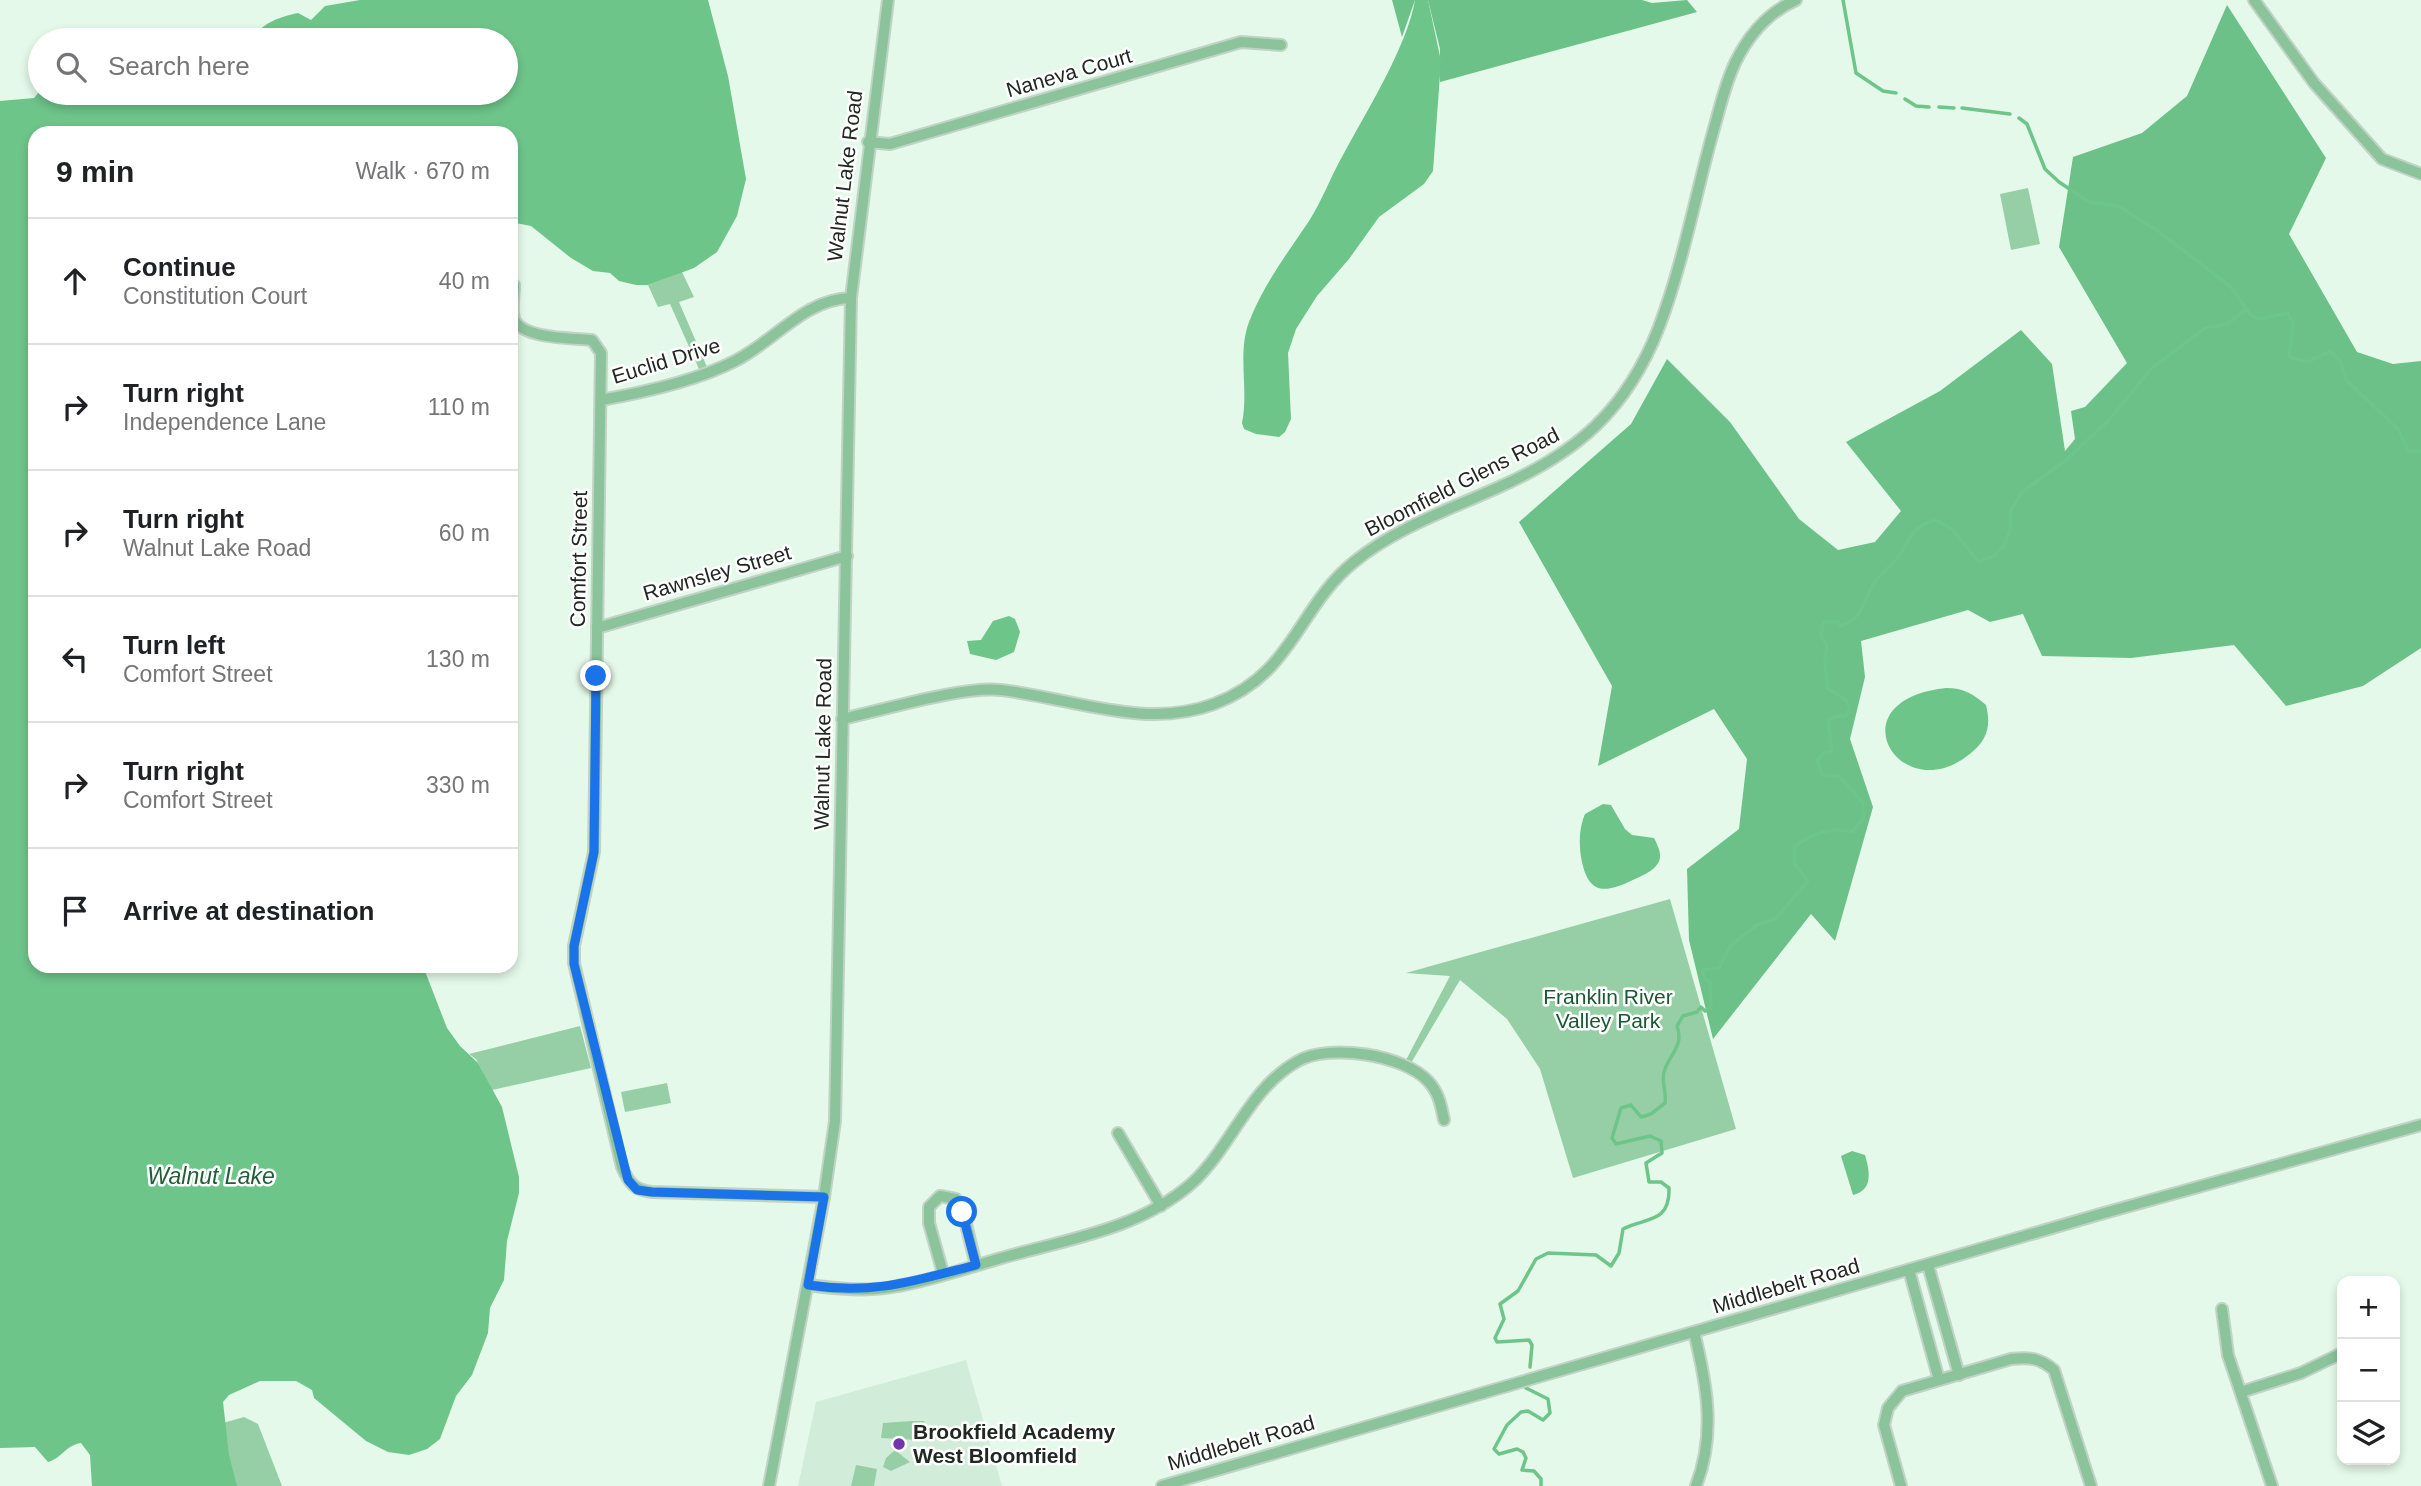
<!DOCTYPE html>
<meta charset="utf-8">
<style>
:root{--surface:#fff;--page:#f6f6f6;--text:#202124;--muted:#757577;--line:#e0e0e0}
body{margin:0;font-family:Arial,sans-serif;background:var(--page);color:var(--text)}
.controls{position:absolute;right:21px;bottom:21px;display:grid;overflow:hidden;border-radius:14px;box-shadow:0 4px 10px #0003}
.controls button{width:63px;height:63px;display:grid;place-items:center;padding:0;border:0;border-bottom:2px solid var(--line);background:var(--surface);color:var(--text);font:35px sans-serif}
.stop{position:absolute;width:21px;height:21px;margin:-16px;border:5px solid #1a73e8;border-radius:50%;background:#fff}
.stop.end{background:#1a73e8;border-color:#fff;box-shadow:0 2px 7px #0008}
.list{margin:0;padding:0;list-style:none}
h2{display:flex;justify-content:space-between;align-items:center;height:91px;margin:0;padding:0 28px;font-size:30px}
h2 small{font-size:23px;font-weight:400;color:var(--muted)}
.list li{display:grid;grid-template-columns:46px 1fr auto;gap:21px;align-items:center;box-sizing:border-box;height:126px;padding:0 28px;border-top:2px solid var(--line)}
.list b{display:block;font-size:26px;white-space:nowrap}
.list p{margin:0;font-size:23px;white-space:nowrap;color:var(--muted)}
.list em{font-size:23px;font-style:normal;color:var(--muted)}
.icon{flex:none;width:38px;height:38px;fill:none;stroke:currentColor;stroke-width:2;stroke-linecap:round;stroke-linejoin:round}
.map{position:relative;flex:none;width:2421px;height:1486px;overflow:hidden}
.search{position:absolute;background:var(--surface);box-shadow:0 4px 10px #0003;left:28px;top:28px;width:490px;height:77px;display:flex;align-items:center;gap:18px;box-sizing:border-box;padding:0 24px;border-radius:38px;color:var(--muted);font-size:26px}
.panel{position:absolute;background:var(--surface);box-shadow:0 4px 10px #0003;left:28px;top:126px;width:490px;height:847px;border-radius:21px}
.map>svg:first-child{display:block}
.built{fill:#d1ecd8}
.green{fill:#96cfa6}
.forest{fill:#6bc187}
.water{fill:#6ec58a}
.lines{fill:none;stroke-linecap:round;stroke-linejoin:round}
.stream{stroke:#6ec58a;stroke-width:3.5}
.minor-casing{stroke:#c1d3c5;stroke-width:14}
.minor{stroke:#8bc39b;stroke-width:10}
.route{stroke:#1a73e8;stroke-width:9}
.poi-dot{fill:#7236ac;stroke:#fff;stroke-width:2.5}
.labels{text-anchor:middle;stroke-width:5;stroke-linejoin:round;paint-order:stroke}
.street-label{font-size:21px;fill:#202822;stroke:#fff}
.park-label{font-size:21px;fill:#195832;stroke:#fff}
.poi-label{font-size:21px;font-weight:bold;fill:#202822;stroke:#fff;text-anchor:start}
.water-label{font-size:23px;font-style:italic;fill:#205e38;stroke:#fff}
</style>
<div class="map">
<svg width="2421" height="1486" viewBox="0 0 2421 1486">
<rect width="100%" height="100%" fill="#e4f9e9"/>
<polygon class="built" points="966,1360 1002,1486 798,1486 816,1402"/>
<g class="green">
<polygon points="2028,188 2040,244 2011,250 2000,194"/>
<polygon points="682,272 694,297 679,302 707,367 699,369 670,304 658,307 648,285"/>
<polygon points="1670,899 1736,1129 1573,1178 1540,1069 1507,1019 1460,980 1411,1063 1406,1060 1450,976 1406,973"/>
<polygon points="580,1026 591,1068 492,1090 476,1059 469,1054"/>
<polygon points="667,1083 671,1103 625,1112 621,1092"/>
<polygon points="244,1417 258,1424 282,1486 142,1486 223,1423"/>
<polygon points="912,1421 924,1421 930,1437 918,1440 881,1438 883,1423"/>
<polygon points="895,1450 910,1462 891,1471 883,1467 886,1458"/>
<polygon points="856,1465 877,1469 874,1486 851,1486"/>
</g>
<g class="forest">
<polygon points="1392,0 1415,0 1402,37"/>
<polygon points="1428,0 1642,0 1652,3 1687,0 1697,12 1440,82 1440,49"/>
<polygon points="2227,5 2326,158 2289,234 2357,352 2393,364 2421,361 2421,648 2363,686 2286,706 2234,645 2131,658 2042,656 2023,614 1990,622 1968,610 1861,641 1865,677 1850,739 1873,807 1835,941 1811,914 1713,1039 1689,940 1687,869 1739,829 1747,759 1714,709 1598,766 1612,686 1519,522 1631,424 1667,359 1730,422 1799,519 1838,550 1875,542 1901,511 1846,442 1940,391 2021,330 2052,364 2065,451 2075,439 2071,411 2085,407 2127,363 2059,247 2073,157 2142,133 2187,96"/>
</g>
<g class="water">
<path d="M360,0h348l20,76 18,103 -9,37 -20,36 -23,16 -46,17h-12l-17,-4 -9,-8 -17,-2 -22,-13 -40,-32 -20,-4v-89h-476v833h388l24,62 13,18 18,17 24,44 17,70v16l-12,48 -3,39 -14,28 -2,25 -16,42 -16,21 -16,43 -13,10 -18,6 -21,-3 -22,-11 -52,-43 -2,-8 -16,-9h-36l-31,14 -6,7 6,53 8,31h-145l-2,-31 -9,-12c-15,2 -19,15 -33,19l-13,-15 -35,1v-1347l34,-3 5,-6 1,-14v15h466v-53h-383l30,-8 20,-1 44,9 22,-6 12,4c15,-16 25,-20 47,-25l13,7 14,-14z"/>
<path d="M1415,0h13l13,61 -8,110 -9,13 -45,33 -30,42 -32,37 -21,33 -8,24 3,66 -6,13 -6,5 -23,-3 -12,-5 -2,-6c7,-33 -5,-69 7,-101 14,-37 38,-68 60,-101 13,-20 22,-45 34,-66 23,-43 64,-108 72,-155z"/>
<polygon points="1009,616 1015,619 1020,632 1014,652 996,660 970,654 967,641 981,640 993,621"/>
<path d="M1946,688c18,0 27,6 40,17 5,20 2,34 -15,48 -70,59 -139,-53 -25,-65z"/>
<path d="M1603,804l8,1 14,24 7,6 22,3c3,6 7,14 6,20 -2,11 -16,17 -25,21 -29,14 -47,18 -54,-22 -2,-14 -2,-29 4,-43z"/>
<path d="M1852,1151l13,4c5,17 8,35 -12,40l-12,-39z"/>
</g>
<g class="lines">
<g class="stream">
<polyline points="1843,0 1856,73 1883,91 1896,93"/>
<polyline points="1905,99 1916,106 1929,107"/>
<polyline points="1939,107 1954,108"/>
<polyline points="1962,108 2010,114"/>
<polyline points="2019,118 2027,124 2045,169 2059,182 2089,202 2118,206 2158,231 2231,287 2251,315 2259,319 2288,313 2293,324 2289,357 2308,362 2330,351 2340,361 2346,380 2399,430 2408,452 2421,451"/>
<path d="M1530,1367l2,-22 -3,-5 -32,2 -2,-4 9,-19 -4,-15 18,-13 18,-32 12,-6 48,2 15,11 8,-13 4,-24c23,-12 47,-5 46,-41l-8,-6h-12l-3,-19 16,-10 -1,-12 -11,-5 -34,8 -4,-6 9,-30 10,-3 10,12 10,-3 14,-11c2,-12 -5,-23 0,-34 6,-16 19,-24 12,-43l6,-10 14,-4 4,-5 4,4 6,-3 -1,-26 -5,-3 -3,-9 17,-2 12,-23 26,-20 18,-6 33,-38 -13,-17 -1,-17c18,-13 36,-21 58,-15l11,-13v-16l-24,-27 -17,-1 -5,-14 7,-8 8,-1 -4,-32 9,-4h9l4,-7 -4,-9 -19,-12 -2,-30 2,-12 -6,-11 3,-13h13l4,4c22,-8 21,-23 32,-41 6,-11 18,-18 26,-29 11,-17 14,-31 37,-36l16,9 27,33 16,-7 8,-8 7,-16 1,-21 11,-18 44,-32 43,-40 43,-52 53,-40 22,-4 20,-15"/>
<polyline points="1526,1388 1548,1399 1550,1413 1543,1420 1528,1411 1521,1412 1507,1425 1494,1449 1499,1454 1517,1449 1523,1452 1526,1458 1522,1470 1534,1471 1541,1479 1541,1486"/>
</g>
<g class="minor-casing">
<g id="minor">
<polyline points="2254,0 2314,83 2382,159 2421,174"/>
<polyline points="868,142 890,144 1241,42 1281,45"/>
<path d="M514,285c0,10 -3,24 0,34 8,20 58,19 78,21l9,13 -7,499 -20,94v17l48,204c7,16 12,23 30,25l172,5"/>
<path d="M601,400c40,-7 97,-20 134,-39 40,-20 69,-62 116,-63"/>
<polyline points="597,628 847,556"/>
<path d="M842,719c42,-9 119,-33 159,-29 70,8 144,40 213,14 80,-30 83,-96 140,-142 42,-34 94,-52 143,-74 80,-35 130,-78 162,-161 24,-63 36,-130 54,-195 7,-24 12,-49 23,-71 13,-26 33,-49 60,-61"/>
<polyline points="1118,1133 1161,1206"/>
<polyline points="1928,1265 1959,1375"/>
<polyline points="1909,1270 1939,1380"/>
<polyline points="943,1273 929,1223 929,1207 940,1196 956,1199 963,1212 976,1265"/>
<path d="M808,1285c30,4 60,7 90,1 35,-6 72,-19 107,-29 64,-18 134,-28 186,-73 41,-37 57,-95 107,-123 32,-18 106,-6 130,20 11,12 13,24 16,39"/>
<polyline points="2222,1309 2228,1355 2272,1486"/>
<path d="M1694,1332c13,53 22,102 2,154"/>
<polyline points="2241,1392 2301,1373 2342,1353"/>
<polyline points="769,1486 824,1197 835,1121 851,298 888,0"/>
<polyline points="1162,1486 2097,1215 2421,1125"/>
<path d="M1901,1486l-17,-61 4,-17 14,-17 109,-32c19,-2 29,-1 43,11l37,116"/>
</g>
</g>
<use href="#minor" class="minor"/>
</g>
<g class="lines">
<path class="route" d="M596,676l-2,176 -20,94v18l54,216 9,10 15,2 172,5 -16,88c66,10 105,-4 168,-20l-14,-53"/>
</g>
<circle class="poi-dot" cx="899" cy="1444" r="7"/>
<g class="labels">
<g class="street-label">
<text transform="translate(1069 73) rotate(-16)" y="7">Naneva Court</text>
<text transform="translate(845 176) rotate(-83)" y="7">Walnut Lake Road</text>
<text transform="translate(666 361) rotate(-17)" y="7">Euclid Drive</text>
<text transform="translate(1462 482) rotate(-27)" y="7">Bloomfield Glens Road</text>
<text transform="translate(579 559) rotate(-89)" y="7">Comfort Street</text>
<text transform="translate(717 573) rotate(-16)" y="7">Rawnsley Street</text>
<text transform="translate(823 744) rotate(-89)" y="7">Walnut Lake Road</text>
<text transform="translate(1786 1286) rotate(-16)" y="7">Middlebelt Road</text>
<text transform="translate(1241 1443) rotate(-16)" y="7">Middlebelt Road</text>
</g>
<g class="park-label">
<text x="1608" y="1004">Franklin River<tspan x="1608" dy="24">Valley Park</tspan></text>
</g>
<g class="poi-label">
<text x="913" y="1439">Brookfield Academy<tspan x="913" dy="24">West Bloomfield</tspan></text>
</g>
<g class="water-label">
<text x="211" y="1184">Walnut Lake</text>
</g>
</g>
</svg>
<div class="controls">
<button>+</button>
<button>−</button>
<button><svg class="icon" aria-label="layers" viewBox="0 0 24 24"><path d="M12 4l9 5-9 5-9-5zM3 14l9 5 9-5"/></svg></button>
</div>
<div class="stop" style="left:962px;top:1212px"></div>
<div class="stop end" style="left:596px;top:676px"></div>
<div class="search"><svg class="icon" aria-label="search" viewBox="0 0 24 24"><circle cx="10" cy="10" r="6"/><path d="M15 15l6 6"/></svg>Search here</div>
<section class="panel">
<h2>9 min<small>Walk · 670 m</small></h2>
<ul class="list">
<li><svg class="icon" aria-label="ahead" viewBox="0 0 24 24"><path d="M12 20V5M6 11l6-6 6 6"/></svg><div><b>Continue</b><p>Constitution Court</p></div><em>40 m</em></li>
<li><svg class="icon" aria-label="right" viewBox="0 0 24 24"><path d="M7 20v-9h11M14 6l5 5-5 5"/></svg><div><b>Turn right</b><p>Independence Lane</p></div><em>110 m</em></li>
<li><svg class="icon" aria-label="right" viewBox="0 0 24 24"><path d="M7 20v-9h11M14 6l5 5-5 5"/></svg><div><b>Turn right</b><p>Walnut Lake Road</p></div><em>60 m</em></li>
<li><svg class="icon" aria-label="left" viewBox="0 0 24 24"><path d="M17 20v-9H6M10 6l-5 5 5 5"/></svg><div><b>Turn left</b><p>Comfort Street</p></div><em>130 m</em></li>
<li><svg class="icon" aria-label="right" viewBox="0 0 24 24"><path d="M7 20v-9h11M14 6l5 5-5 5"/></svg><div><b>Turn right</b><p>Comfort Street</p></div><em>330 m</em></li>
<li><svg class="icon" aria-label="arrive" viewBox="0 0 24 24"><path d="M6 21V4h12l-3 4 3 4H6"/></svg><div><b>Arrive at destination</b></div></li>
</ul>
</section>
</div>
